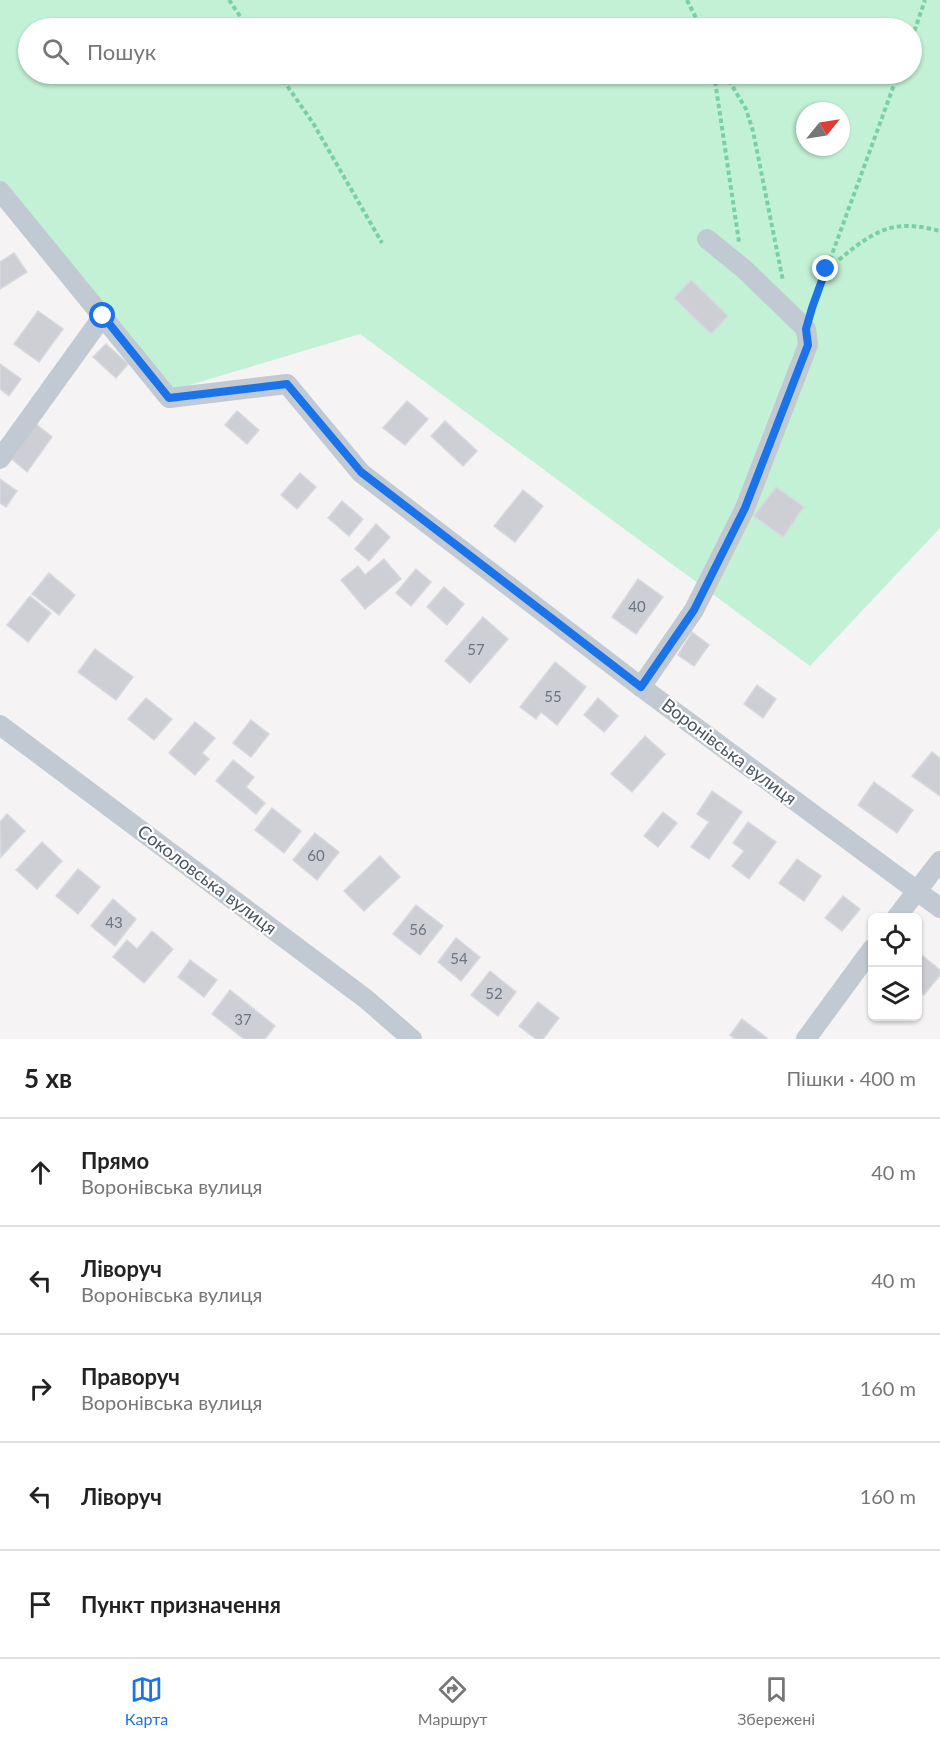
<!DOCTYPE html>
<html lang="uk">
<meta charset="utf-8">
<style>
:root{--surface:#fff;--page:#f2f2f2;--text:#222;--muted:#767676;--line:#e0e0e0;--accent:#1a73e8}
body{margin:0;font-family:Lato,sans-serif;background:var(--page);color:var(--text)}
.controls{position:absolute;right:18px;bottom:18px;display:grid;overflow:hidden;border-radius:9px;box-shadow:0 2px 4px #0004}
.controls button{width:54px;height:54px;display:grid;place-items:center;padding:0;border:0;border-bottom:2px solid var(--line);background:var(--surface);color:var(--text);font:30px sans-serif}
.compass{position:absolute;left:796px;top:102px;width:54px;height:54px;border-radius:50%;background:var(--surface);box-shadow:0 2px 4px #0004;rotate:60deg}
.stop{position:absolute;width:18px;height:18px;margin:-14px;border:4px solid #1a73e8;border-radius:50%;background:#fff}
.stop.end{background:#1a73e8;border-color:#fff;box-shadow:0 2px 6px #0008}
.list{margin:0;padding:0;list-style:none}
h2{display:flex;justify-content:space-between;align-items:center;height:78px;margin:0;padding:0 24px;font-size:26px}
h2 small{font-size:20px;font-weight:400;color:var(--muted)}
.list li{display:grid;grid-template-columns:39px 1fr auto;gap:18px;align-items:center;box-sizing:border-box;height:108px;padding:0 24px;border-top:2px solid var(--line)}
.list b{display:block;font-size:22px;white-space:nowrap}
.list p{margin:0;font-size:20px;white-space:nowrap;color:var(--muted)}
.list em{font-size:20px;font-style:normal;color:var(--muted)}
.icon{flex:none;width:33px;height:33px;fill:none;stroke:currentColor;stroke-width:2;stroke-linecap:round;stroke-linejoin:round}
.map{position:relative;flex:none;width:940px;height:1039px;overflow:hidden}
.search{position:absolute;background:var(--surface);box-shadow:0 2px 4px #0004;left:18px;right:18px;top:18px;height:66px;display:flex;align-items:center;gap:15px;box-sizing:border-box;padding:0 21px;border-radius:33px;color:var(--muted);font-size:22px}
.sheet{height:618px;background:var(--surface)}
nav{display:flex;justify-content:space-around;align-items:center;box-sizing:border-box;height:84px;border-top:2px solid var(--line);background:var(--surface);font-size:16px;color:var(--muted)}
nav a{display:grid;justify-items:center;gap:3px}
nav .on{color:var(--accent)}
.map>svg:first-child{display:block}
.green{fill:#c3f1d5;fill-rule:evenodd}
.building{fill:#cdcfd5;stroke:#d7d9de;stroke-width:1.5}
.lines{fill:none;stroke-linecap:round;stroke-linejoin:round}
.path{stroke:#7ad0a6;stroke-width:4;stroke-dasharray:4.5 3;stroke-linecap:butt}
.minor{stroke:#c1cad2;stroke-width:20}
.route{stroke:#1a73e8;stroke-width:8}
.labels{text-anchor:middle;stroke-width:4.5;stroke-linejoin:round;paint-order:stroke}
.number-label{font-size:15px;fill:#6b747e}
.street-label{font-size:18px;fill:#4a5661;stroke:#fff}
</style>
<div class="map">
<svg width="940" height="1039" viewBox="0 0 940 1039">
<rect width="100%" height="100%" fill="#f5f3f3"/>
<path class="green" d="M0,0h940v528l-130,138 -450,-332 -187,56 -173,-205zM28,28h884v46h-884zM805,111h36v36h-36z"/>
<g class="building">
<polygon points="14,253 27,272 0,289 0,262"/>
<polygon points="691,280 728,316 711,334 674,298"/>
<polygon points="38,311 63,329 39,362 14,344"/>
<polygon points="106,344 128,364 116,378 93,357"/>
<polygon points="0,364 21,379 9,396 0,389"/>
<polygon points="407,401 428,419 405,445 383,428"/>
<polygon points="237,411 259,430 247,444 225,425"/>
<polygon points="445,421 477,451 463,466 431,436"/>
<polygon points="36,424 52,437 27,472 12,459"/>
<polygon points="300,473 316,487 297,509 281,495"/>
<polygon points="0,479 17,491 6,507 0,503"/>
<polygon points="776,487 804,507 783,537 754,516"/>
<polygon points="523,490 543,506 515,542 494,526"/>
<polygon points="342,501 363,519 349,536 328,518"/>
<polygon points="376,524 390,537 369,561 355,549"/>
<polygon points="384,559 401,579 365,609 341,580 358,566 365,575"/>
<polygon points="416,569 431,582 411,606 396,593"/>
<polygon points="49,573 75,595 59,615 32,594"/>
<polygon points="638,579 663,597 636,634 612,617"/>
<polygon points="444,587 464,604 447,625 427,607"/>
<polygon points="30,596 51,613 28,642 7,625"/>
<polygon points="483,617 508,639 470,683 445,661"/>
<polygon points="692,632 709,645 694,666 678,655"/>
<polygon points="95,649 133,677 116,700 78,672"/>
<polygon points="555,662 586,687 557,725 541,712 536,719 520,707"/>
<polygon points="757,685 776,699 763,718 744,704"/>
<polygon points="146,698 172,719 154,740 128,719"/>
<polygon points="598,698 618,716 604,732 584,715"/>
<polygon points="251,720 269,734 251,757 233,743"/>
<polygon points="195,722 215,738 202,753 209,759 195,775 169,753"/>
<polygon points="645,736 665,754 632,792 611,774"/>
<polygon points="932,752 940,758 940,796 912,776"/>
<polygon points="233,760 254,777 246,787 265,803 256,814 216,781"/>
<polygon points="874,782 913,810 897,833 858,805"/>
<polygon points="712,791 742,812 709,859 691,847 709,822 697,814"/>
<polygon points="272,808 301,831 284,853 255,830"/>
<polygon points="663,812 677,823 658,847 644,836"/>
<polygon points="7,814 25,831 1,857 0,822"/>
<polygon points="748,822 776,842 749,879 732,866 744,851 733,843"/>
<polygon points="315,833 339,852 317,880 293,860"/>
<polygon points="42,842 62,861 37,889 16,870"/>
<polygon points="380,856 400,877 364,911 344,891"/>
<polygon points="797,859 821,876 804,901 779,883"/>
<polygon points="78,869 100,887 78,914 56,896"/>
<polygon points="843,896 860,909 842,931 825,918"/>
<polygon points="113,899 136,919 115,946 91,926"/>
<polygon points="416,905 443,926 420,955 393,934"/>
<polygon points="152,931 173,949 144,983 113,957 127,940 137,949"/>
<polygon points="456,938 480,957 461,981 438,962"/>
<polygon points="918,952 940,970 940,975 924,995 918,990"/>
<polygon points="190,960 217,980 204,997 178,977"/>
<polygon points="490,971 516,992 498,1016 471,995"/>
<polygon points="230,990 275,1026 265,1039 244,1039 212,1014"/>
<polygon points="538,1002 559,1018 543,1039 536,1039 519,1026"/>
<polygon points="742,1019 767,1038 766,1039 735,1039 730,1035"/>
</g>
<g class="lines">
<g class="path">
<polyline points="229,0 248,28"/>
<polyline points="687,0 701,28"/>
<polyline points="912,38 925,0"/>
<polyline points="279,74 313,123 382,243"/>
<polyline points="714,74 739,242"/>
<polyline points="725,74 746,109 753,131 783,281"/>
<path d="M827,269c19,-14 38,-33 60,-40 17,-6 37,-2 53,2"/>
<polyline points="812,309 898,74"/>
</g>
<g class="minor">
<polyline points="0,191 169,398 287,384 361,473 641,687 940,908"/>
<polyline points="0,459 103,316"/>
<polyline points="641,687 694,610 745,508 808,345 806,329 744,269 707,239"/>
<polyline points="0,725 366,999 412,1039"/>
<polyline points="896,918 940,861"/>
<polyline points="806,1039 872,949"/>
</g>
</g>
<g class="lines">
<polyline class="route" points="103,316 169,398 287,384 361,472 641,687 694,610 745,508 808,345 806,329 812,308 826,269"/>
</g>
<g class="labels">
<g class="number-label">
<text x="637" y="612">40</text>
<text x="476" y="655">57</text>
<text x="553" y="702">55</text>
<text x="316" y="861">60</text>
<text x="114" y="928">43</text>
<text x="418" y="935">56</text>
<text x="459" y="964">54</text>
<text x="494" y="999">52</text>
<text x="243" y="1025">37</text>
</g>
<g class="street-label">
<text transform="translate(729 752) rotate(37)" y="6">Воронівська вулиця</text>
<text transform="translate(207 880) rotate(37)" y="6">Соколовська вулиця</text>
</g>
</g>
</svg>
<div class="controls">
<button><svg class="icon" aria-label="locate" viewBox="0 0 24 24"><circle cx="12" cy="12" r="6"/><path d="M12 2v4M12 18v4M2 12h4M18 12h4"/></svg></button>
<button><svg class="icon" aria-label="layers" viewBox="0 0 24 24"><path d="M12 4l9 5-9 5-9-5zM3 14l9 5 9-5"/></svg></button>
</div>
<svg class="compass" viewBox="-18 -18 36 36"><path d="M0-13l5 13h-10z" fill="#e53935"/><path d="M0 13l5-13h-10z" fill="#767676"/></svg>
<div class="stop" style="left:103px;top:316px"></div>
<div class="stop end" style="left:826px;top:269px"></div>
<div class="search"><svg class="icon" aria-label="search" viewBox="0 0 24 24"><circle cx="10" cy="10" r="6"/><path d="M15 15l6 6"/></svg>Пошук</div>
</div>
<section class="sheet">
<h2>5 хв<small>Пішки · 400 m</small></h2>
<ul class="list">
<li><svg class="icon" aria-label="ahead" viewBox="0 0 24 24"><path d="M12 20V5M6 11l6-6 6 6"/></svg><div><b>Прямо</b><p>Воронівська вулиця</p></div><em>40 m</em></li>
<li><svg class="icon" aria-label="left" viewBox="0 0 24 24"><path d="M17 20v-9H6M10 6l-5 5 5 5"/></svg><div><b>Ліворуч</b><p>Воронівська вулиця</p></div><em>40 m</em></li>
<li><svg class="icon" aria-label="right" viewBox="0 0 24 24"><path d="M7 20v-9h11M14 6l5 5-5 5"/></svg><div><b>Праворуч</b><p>Воронівська вулиця</p></div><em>160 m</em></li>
<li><svg class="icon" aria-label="left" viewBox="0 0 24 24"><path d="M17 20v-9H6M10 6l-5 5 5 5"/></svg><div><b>Ліворуч</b></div><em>160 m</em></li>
<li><svg class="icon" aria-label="arrive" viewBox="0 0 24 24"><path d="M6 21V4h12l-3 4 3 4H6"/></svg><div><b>Пункт призначення</b></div></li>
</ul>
</section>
<nav>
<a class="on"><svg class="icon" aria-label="map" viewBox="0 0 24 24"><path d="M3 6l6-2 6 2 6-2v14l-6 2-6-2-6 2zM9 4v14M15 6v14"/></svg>Карта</a>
<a><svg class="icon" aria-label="directions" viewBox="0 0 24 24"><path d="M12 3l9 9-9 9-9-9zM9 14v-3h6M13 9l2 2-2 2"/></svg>Маршрут</a>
<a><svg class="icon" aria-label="saved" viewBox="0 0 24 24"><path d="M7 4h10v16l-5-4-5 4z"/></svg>Збережені</a>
</nav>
